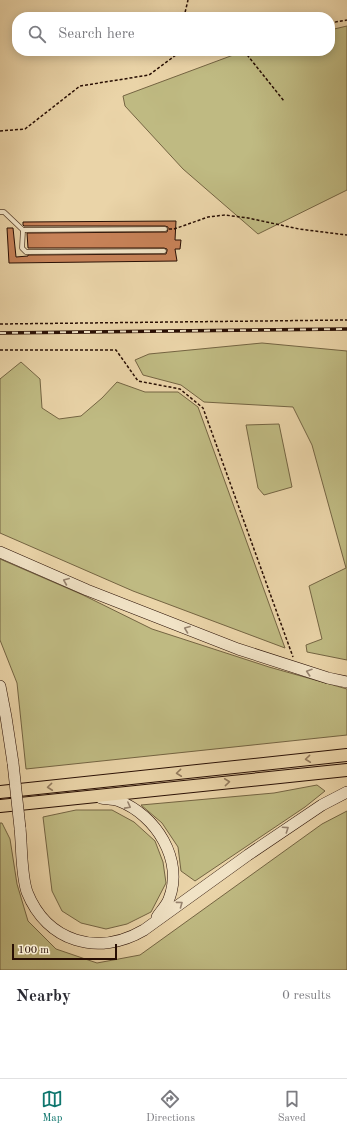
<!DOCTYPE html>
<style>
:root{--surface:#fff;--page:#f2f2f3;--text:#2b2b33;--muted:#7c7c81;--line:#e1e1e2;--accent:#0f766e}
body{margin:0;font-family:"Old Standard TT",serif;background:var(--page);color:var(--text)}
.scale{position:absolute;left:12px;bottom:10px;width:105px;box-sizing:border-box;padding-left:4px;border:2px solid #280e03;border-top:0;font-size:11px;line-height:14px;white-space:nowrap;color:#280e03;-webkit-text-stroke:3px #f1e3c6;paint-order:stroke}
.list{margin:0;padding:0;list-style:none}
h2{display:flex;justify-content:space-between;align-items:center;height:52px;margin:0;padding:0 16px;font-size:17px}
h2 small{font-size:13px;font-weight:400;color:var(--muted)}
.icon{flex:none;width:22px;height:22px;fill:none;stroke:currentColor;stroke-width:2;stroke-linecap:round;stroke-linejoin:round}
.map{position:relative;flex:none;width:347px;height:970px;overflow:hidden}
.search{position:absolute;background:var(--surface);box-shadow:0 2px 10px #0003;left:12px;right:12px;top:12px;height:44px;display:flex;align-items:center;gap:10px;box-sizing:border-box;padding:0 14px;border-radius:16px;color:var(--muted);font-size:15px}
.sheet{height:108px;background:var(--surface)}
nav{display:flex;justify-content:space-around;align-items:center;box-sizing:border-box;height:56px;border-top:1px solid var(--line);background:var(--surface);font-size:11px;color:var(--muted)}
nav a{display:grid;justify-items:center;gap:2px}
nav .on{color:var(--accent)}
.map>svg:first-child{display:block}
.green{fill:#bfba82;stroke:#746442}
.building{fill:#c78258;stroke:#280e03}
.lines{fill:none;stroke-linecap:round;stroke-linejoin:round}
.service-casing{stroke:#58402c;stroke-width:5.5}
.secondary-casing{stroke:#280e03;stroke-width:12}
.primary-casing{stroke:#280e03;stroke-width:14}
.path{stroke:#280e03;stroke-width:1.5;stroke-dasharray:3 2;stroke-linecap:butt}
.service{stroke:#f1e3c6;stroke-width:4}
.secondary{stroke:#f1e3c6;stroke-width:11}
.primary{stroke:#ead4a8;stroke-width:12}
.rail-casing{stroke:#280e03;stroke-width:3.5}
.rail{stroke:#f1e3c6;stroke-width:2;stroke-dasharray:6;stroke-linecap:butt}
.secondary-bridge-casing{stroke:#280e03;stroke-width:12;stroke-linecap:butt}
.secondary-bridge{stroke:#f1e3c6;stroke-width:11}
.oneway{stroke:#97836e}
.oneway2{stroke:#937b5e}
</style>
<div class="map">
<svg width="347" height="970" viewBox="0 0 347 970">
<rect width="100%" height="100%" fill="#ead4a8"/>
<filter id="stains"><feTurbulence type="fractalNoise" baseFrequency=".005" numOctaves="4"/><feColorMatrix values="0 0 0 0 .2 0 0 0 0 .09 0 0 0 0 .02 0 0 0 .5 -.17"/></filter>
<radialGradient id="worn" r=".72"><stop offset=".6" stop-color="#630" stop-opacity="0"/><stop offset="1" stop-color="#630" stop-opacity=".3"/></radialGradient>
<g class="green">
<polygon points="347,26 347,190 258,234 183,169 125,106 123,96 236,54 247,51 330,51 330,30"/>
<polygon points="262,343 347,351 347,660 307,652 306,645 322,639 309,586 346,568 312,445 293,407 204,402 181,385 143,375 135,360 149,354"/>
<polygon points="21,362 40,379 42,408 59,419 81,416 102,398 117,382 145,392 178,392 198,407 285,648 133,591 0,533 0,379"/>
<polygon points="279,424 292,487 264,495 258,488 246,425"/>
<polygon points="0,559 83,595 152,629 269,667 347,689 347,735 26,769 17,683 0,640"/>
<polygon points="317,785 325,791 305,807 195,881 181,871 178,847 162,823 141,805 274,793"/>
<polygon points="76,810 112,810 134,822 155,841 163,862 166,883 151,912 127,924 106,929 81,923 62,911 52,891 43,817"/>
<polygon points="347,811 347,970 0,970 0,823 2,823 10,839 17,884 28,921 56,949 97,963 140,955 322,824"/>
</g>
<polygon class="building" points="176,221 175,240 181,240 180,249 175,249 177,261 9,263 7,228 13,228 16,257 28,256 28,255 164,254 166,254 167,251 167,249 164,248 28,248 27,233 165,232 167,232 168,229 168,227 165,226 24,226 23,225 23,222"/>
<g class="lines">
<g class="service-casing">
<g id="service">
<polyline points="0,212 4,212 23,230 165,229"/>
<polyline points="23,230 22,248 26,252 164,251"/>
</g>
</g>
<g class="secondary-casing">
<g id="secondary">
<polyline points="0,552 87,590 238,649 328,678 347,682"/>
<polyline points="0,686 6,717 13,763"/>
<path d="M101,798c6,1 13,1 18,3 37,14 65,59 50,98 -2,6 -8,12 -12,18"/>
<path d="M20,828c2,19 1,46 7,64 20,50 71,65 117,38l104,-75 74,-50 25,-13"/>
</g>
</g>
<g class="primary-casing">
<g id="primary">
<polyline points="0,792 347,755"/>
<polyline points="0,806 347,770"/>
</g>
</g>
<g class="path">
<polyline points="184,17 188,0"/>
<polyline points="330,23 347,20"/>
<polyline points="244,51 284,101"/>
<polyline points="176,55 177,51"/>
<polyline points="0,131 25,129 80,86 149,75 176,55 196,51"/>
<polyline points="169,229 174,229 208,217 225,215 248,218 299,229 347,235"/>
<polyline points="0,324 347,320"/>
<polyline points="0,350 116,350 138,381 180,389 203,408 293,657"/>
</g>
<use href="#service" class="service"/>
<use href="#secondary" class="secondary"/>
<use href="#primary" class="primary"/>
<g class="rail-casing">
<polyline id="rail" points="0,333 347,329"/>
</g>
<use href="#rail" class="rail"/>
<g class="secondary-bridge-casing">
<polyline id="secondary-bridge" points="13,763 20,828"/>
</g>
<use href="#secondary-bridge" class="secondary-bridge"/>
</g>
<defs><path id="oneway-chevron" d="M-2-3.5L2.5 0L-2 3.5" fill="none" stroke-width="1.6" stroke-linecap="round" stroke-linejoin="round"/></defs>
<g class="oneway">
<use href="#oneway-chevron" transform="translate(66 581) rotate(-157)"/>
<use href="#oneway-chevron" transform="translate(187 629) rotate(-159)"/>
<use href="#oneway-chevron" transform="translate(309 672) rotate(-162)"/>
<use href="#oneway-chevron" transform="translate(128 806) rotate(28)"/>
<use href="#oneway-chevron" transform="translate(286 829) rotate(-34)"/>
<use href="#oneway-chevron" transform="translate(180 904) rotate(-36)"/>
</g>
<g class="oneway2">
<use href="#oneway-chevron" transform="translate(308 759) rotate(174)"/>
<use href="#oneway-chevron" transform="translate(179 773) rotate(174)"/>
<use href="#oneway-chevron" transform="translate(227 782) rotate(-6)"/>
<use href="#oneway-chevron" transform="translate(50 787) rotate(174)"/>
</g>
<rect width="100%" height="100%" filter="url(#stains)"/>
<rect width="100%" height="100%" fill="url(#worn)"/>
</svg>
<div class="scale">100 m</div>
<div class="search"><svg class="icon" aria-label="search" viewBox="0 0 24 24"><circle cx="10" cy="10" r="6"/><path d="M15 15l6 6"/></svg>Search here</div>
</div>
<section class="sheet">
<h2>Nearby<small>0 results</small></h2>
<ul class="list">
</ul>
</section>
<nav>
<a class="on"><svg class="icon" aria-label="map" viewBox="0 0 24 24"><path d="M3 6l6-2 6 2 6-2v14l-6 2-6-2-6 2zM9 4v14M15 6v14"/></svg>Map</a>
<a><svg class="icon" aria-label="directions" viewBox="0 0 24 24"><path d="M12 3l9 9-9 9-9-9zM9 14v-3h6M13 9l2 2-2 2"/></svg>Directions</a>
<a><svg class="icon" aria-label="saved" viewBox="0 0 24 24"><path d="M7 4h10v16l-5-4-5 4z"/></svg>Saved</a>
</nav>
